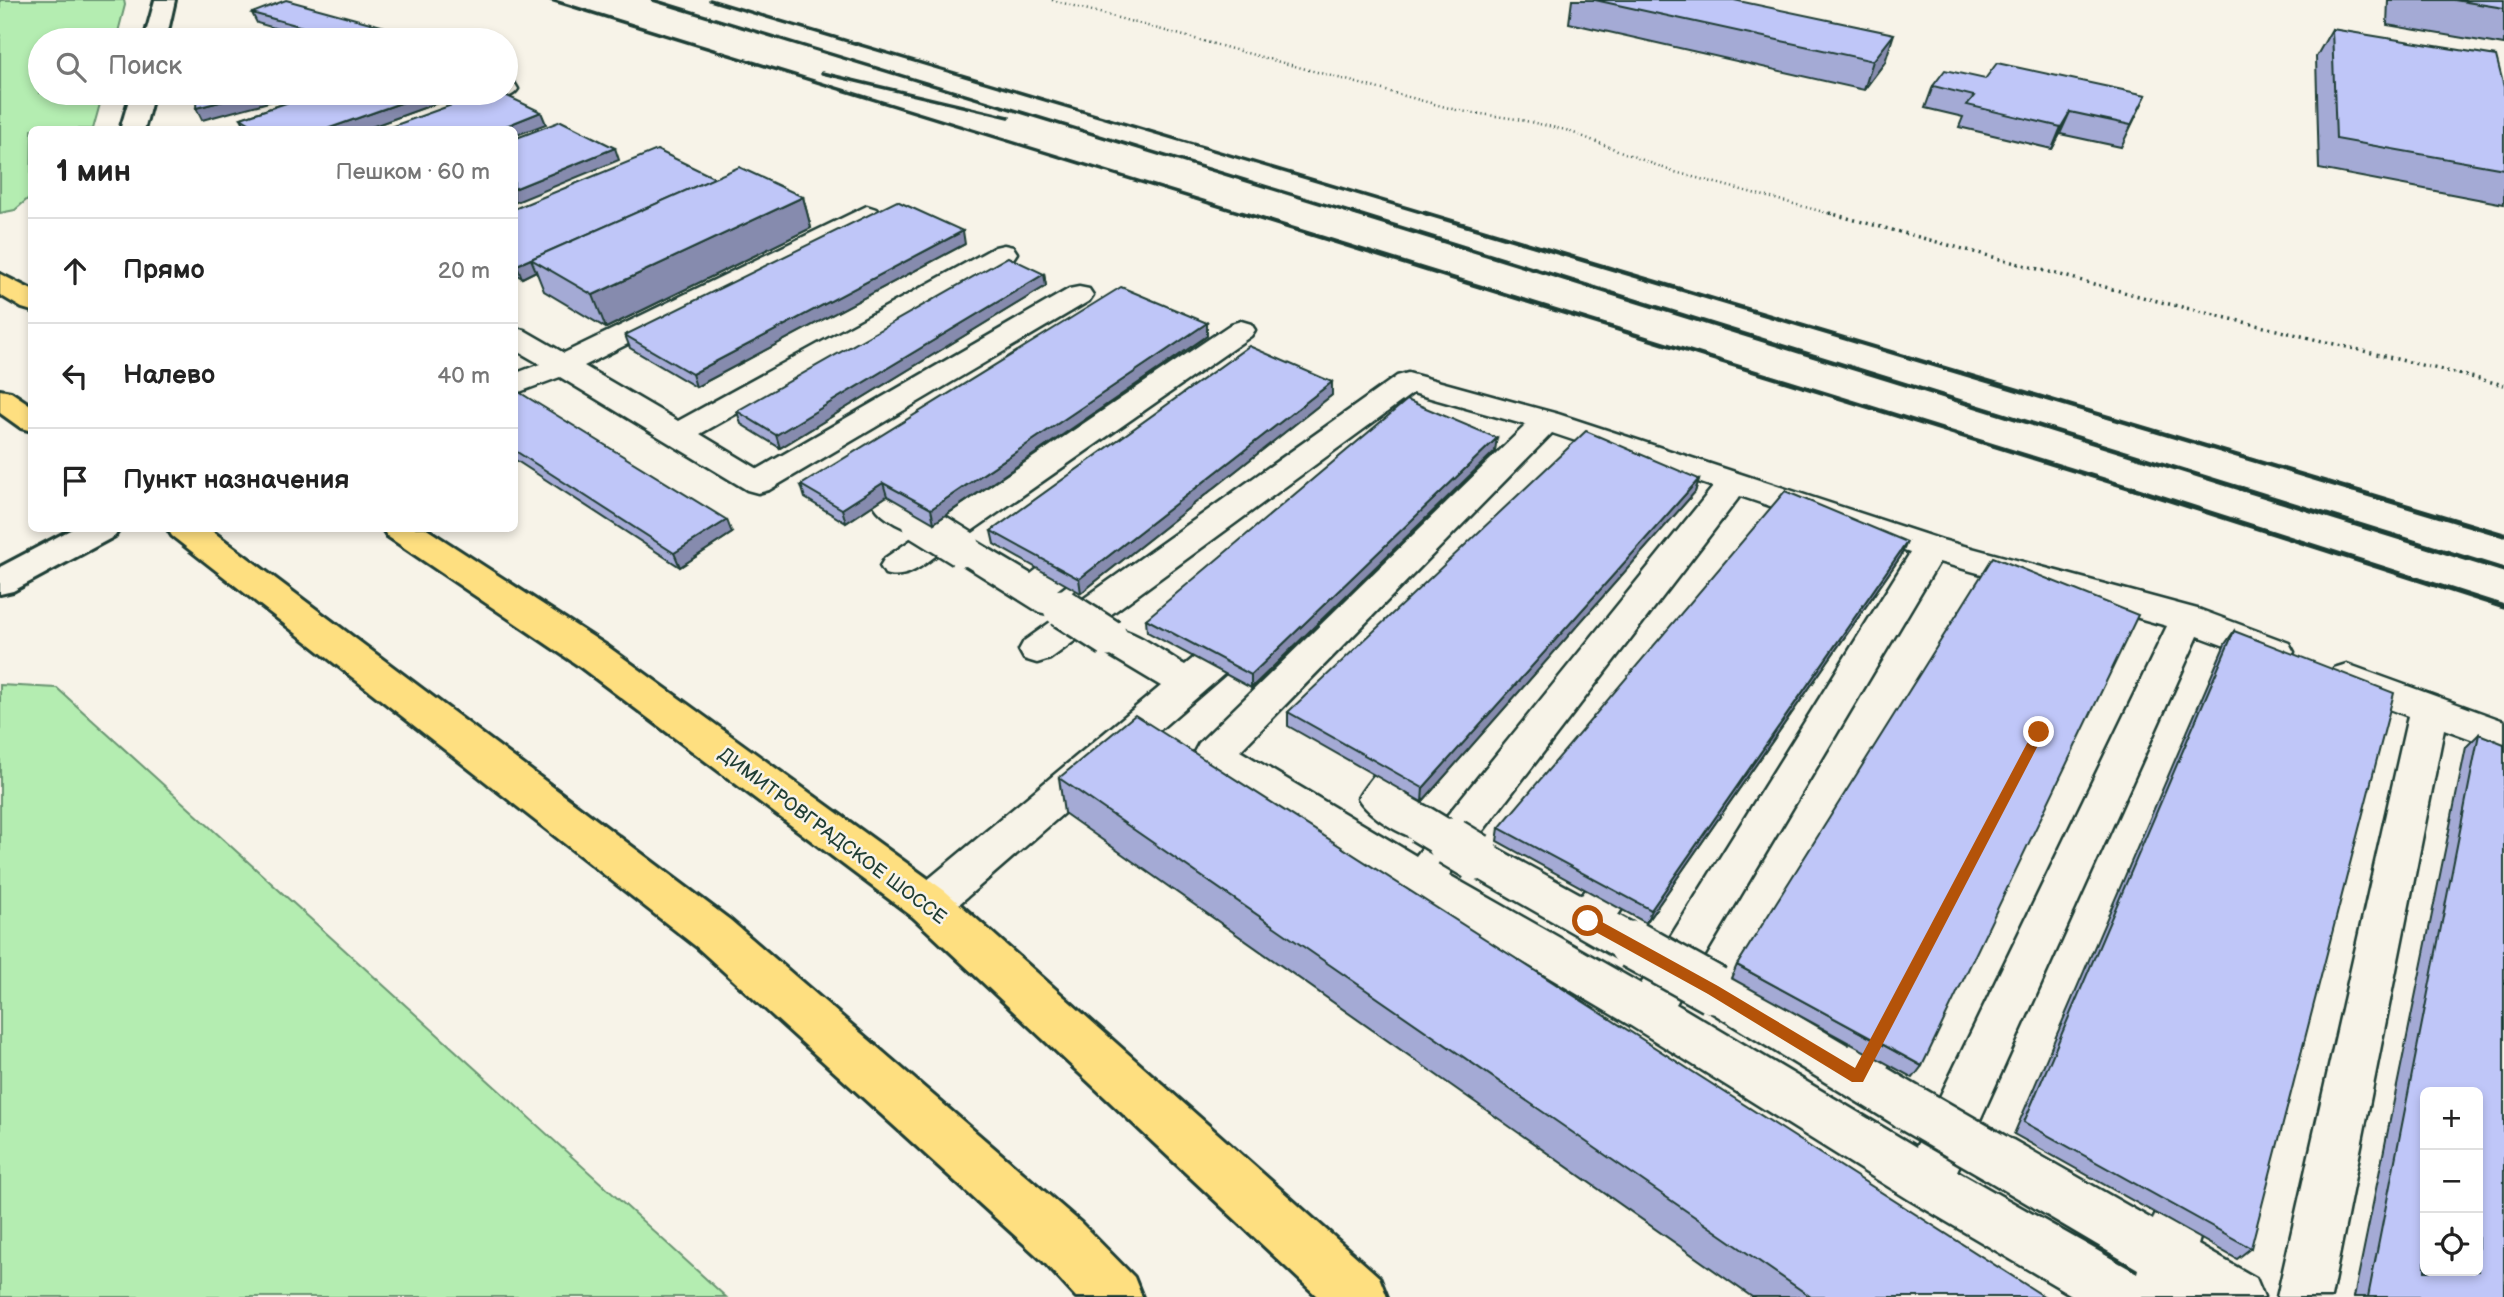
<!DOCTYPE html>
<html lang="ru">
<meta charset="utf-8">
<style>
:root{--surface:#fff;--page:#f2f2f2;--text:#222;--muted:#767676;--line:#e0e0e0}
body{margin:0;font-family:"Balsamiq Sans",sans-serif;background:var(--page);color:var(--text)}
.controls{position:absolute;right:21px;bottom:21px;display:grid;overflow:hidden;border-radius:10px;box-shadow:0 4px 10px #0003}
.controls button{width:63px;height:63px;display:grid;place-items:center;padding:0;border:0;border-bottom:2px solid var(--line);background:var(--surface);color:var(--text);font:35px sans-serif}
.stop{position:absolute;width:21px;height:21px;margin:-16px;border:5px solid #b45309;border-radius:50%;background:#fff}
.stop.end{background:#b45309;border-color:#fff;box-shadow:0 2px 7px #0008}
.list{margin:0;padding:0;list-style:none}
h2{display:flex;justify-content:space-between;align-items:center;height:91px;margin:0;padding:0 28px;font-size:30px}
h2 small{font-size:23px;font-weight:400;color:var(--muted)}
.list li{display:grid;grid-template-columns:46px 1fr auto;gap:21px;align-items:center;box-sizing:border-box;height:105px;padding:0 28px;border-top:2px solid var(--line)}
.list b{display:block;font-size:26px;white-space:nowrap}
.list em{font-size:23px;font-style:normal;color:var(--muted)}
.icon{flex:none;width:38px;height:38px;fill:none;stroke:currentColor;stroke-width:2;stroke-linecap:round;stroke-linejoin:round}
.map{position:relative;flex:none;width:2504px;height:1297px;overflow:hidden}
.search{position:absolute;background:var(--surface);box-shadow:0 4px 10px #0003;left:28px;top:28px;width:490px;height:77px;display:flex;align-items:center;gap:18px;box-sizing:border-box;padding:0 24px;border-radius:38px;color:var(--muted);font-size:26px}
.panel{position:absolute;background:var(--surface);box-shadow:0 4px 10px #0003;left:28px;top:126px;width:490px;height:406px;border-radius:10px}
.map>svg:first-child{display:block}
.green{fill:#b4edb1;stroke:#6a9572;stroke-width:2}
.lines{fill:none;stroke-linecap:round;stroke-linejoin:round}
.service-casing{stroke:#1f3d34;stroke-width:5}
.secondary-casing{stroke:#1f3d34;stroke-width:6}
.trunk-casing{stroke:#1f3d34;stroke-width:6}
.path-far1{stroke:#1f3d34;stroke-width:2.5;stroke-dasharray:1 3.5;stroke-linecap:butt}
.path{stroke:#1f3d34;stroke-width:3.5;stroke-dasharray:2 4.5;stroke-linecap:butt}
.service{fill:#f7f3e8;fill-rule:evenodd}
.secondary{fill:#f7f3e8;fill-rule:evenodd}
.trunk{fill:#fedf80;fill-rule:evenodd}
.rail-far2{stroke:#1f3d34;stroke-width:3.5}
.rail-far1{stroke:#1f3d34;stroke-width:4.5}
.rail{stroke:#1f3d34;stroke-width:5}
.service-bridge-far1-casing{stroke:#1f3d34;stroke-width:42;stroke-linecap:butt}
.service-bridge-casing{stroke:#1f3d34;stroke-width:52;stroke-linecap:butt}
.service-bridge-far1{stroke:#f7f3e8;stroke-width:37}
.service-bridge{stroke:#f7f3e8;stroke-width:47}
.wall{fill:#a4aad5;stroke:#1f3d34;stroke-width:2}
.shaded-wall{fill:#868bae;stroke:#1f3d34;stroke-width:2}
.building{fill:#bfc6f8;stroke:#1f3d34;stroke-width:2;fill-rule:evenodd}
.route{fill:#b45309}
.labels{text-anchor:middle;stroke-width:5;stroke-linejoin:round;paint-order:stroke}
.street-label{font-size:19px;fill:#1f3d34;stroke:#f7f3e8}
</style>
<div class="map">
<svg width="2504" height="1297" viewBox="0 0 2504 1297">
<rect width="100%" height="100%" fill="#f7f3e8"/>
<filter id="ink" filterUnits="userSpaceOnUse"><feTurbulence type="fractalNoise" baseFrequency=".0143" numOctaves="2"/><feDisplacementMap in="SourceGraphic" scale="14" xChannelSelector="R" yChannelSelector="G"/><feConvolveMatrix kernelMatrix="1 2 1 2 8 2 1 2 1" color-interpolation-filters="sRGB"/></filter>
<g filter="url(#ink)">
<g class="green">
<polygon points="0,0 124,0 125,5 116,40 40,40 40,93 103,93 93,129 32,130 31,196 15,210 0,213"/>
<polygon points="0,685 57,688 726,1297 0,1297"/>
</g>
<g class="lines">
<g class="service-casing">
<g id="service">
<path d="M506,83l9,1 3,5c-5,8 -14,10 -21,4h9z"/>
<polygon points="867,206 876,209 880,214 876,219 584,366 678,421 995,247 1004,245 1013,247 1017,253 1013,259 700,434 758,469 1069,289 1079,287 1089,289 1093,295 1089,301 769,490 758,493 747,490 560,377 514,394 514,374 540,364 514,349 514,328 524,330 564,353"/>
<path d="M1241,321l10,3 4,6 -4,6 -288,201 11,3 57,34c21,-15 44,-42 71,-35l5,8 -5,8 -45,35 8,4 5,9 -5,9 -13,3 -13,-3 -89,-56 -5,-7c-19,13 -36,32 -60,25l-5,-8 5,-8 38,-26c-16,0 -41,-13 -49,-27l4,-7c21,-14 44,-37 69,-30l5,7 -5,7 -33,22 18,10 4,9 295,-199z"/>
<path d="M1408,373l150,41 384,126 259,70 88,33 5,9 -5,9 -13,4 -78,-29 -241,535 180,102 1,-4 -161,-95 -7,-17 7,-17 18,-7 18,7 140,80 21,-59 18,-8 18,8 7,17 -19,67 58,33 8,19h-189l-167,-98 -277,-173 -226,-134 -206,-127 -6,-11 6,-11 327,-318 -113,-32 -363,266 -13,4 -13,-4 -5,-9 5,-9 373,-265zM1552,433l161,54 -272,336 -5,-11 -30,-17 31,-35 6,-11 -6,-11c-10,-3 -18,-5 -27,0 -13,8 -45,47 -52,60 9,17 52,46 72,40l-14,18 -176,-105zM1740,496l170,57 -269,431 -192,-109 9,-12 3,6 156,89 16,6 16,-6 6,-13 -6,-13 -31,-17 37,-55 -6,-12 -15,-5 -15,5 -37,47 -91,-50 -15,-5zM1939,562l228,64 -232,481 -6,-14 -42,-25 29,-58 -7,-15 -16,-6 -16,6 -28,51 -119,-70 -16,-6 -16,6 -7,14 7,14 197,121 17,7 14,-5 -10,20 -240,-143z"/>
<path d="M1248,620l13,4 5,9 -5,9 -317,275 -15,5 -15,-5 -7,-13 7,-13 247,-205 -65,-39 -5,-9 5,-9c30,-9 64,22 89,36l50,-41z"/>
<polygon points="2347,664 2504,721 2504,751 2444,729 2331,1297 2277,1297 2408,716 2334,688 2328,678 2334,668"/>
</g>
</g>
<g class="secondary-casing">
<g id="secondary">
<polygon points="155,0 175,0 166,40 144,40"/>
<polygon points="131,93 154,93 144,130 120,130"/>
<polygon points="74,528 120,528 115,536 13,591 0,594 0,567"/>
</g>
</g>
<g class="trunk-casing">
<g id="trunk">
<polygon points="0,274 32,290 32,311 22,308 0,295"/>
<polygon points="0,390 11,392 32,406 32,431 21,428 0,413"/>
<polygon points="167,528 208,528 730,920 1081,1223 1134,1277 1142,1297 1076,1297 1043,1261 698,948 172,536"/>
<polygon points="382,528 425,528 607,646 945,891 1379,1277 1387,1297 1318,1297 913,917 579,666 387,536"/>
</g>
</g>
<polyline class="path-far1" points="1052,0 1460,111 1517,119 1566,130 1671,171 1835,215"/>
<polyline class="path" points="1829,213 2161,302 2504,385"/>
<use href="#service" class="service"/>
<use href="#secondary" class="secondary"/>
<use href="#trunk" class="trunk"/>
<g class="rail-far2">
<polyline points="551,0 1248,215"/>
<polyline points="653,0 1359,215"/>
<polyline points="710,0 1431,215"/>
<polyline points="822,73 1009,117"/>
</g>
<g class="rail-far1">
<polyline points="1242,213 2137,490"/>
<polyline points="1353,213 2246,490"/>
<polyline points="1425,213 2353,490"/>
</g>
<g class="rail">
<polyline points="2132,488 2504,607"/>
<polyline points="2240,488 2504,570"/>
<polyline points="2347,488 2504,535"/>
</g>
<g class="service-bridge-far1-casing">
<g id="service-bridge-far1">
<polyline points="920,522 962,548"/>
<polyline points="1062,608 1109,638"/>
<polyline points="1421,824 1454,844"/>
</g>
</g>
<g class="service-bridge-casing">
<g id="service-bridge">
<polyline points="1451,842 1476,857"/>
<polyline points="1633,945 1714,990"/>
<polyline points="1912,1109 1995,1157"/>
</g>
</g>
<use href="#service-bridge-far1" class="service-bridge-far1"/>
<use href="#service-bridge" class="service-bridge"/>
</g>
<g class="wall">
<polygon points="1572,0 1734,0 1885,62 1864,90 1569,23"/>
<polygon points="2388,0 2504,0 2504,45 2387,25"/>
<polygon points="252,13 420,40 316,40 257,23"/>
<polygon points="2332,29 2504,87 2504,204 2319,169 2316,57"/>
<polygon points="1985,79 2146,95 2121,147 2060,134 2052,149 1959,127 1963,117 1925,108 1933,86"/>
<polygon points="316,93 452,93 454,97 363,130 247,130 241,118"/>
<polygon points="715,178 803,197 811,228 606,328 544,291 536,271 522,278 514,273 514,209"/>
<polygon points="965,244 696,387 630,348 625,335"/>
<polygon points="1044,274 1046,286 780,448 741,424 737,411"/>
<polygon points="1207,336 934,523 887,496 846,523 805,498 801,485"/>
<polygon points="1332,382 1332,395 1081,593 994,544 991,531"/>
<polygon points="514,389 732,533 680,567 514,459"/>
<polygon points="1495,451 1251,688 1147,632 1146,619"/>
<polygon points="1699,479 1695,492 1422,802 1288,726 1288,712"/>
<polygon points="1901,556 1646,923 1497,841 1499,828"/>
<polygon points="2234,631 2251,1248 2237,1259 2014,1134 2225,644"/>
<polygon points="2479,734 2504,1297 2354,1297 2466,747"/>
<polygon points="1059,778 2045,1297 1752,1297 1064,813"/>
<polygon points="1737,965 1922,1066 1913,1078 1731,978"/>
</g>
<g class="shaded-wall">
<polygon points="1894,34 1885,62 1864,90 1873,61"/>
<polygon points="418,36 420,40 409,40"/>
<polygon points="255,93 287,93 287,97 202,120 196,108"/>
<polygon points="429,93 452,93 454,97 363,130 324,130"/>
<polygon points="541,112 546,124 514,136 514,130 496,130"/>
<polygon points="2070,112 2060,134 2052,149 2061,127"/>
<polygon points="615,148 619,160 514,203 514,189"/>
<polygon points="803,197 811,228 606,328 593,295"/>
<polygon points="963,231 965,244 696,387 692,374"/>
<polygon points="531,259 536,271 522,278 517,265"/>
<polygon points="1044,274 1046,286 780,448 776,435"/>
<polygon points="1207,323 1207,336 934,523 931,509"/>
<polygon points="1332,382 1332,395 1081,593 1079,579"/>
<polygon points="1497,438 1495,451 1251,688 1251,675"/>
<polygon points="1699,479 1695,492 1422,802 1423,788"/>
<polygon points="883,483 887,496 846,523 842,509"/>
<polygon points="727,520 732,533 680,567 674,553"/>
<polygon points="1907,542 1901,556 1646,923 1651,910"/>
</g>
<g class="building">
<polygon points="286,0 418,36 409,40 350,40 252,13"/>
<polygon points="1595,0 1734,0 1894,34 1873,61"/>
<polygon points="2454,0 2504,0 2504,8"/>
<polygon points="2332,29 2496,56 2504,87 2504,169 2336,139"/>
<polygon points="263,39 267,40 248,40"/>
<polygon points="1997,63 2146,95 2131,125 2070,112 2061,127 1967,105 1974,96 1933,86 1945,70 1985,79"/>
<polygon points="197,93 255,93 196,108"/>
<polygon points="316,93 429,93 324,130 260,130 241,118"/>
<polygon points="485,93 501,93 541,112 496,130 382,130"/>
<polygon points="561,121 615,148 514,189 514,139"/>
<polygon points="657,150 715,178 517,265 514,264 514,209"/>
<polygon points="739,167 803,197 593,295 531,259"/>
<polygon points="897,201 963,231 692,374 625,335"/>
<polygon points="1008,257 1044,274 776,435 737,411"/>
<polygon points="1121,287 1207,323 931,509 883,483 842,509 801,485"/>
<polygon points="1249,346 1332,382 1079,579 991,531"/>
<polygon points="514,389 727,520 674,553 514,450"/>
<polygon points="1407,400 1497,438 1251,675 1146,619"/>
<polygon points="1586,431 1699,479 1423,788 1288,712"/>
<polygon points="1785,491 1907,542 1651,910 1499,828"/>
<polygon points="1993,557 2138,615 1922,1066 1737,965"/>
<polygon points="2234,631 2394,693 2251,1248 2024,1122"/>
<polygon points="1135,715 2045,1297 1811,1297 1059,778"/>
<path d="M2479,734l25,10v553h-136zM2425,1092h53v179h-53z"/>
</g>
</g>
<polygon class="route" points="2039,727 2045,732 1863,1082 1852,1082 1708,994 1583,925 1581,921 1588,915 1593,917 1718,986 1855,1068 2033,732"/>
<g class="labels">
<g class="street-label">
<text transform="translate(833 835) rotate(37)" y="7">ДИМИТРОВГРАДСКОЕ ШОССЕ</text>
</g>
</g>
</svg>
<div class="controls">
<button>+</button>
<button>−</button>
<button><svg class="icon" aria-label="locate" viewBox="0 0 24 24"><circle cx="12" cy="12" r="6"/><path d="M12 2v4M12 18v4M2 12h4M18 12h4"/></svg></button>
</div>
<div class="stop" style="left:1588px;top:921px"></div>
<div class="stop end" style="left:2039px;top:732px"></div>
<div class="search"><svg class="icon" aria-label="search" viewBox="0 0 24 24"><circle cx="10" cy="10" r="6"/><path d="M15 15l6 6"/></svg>Поиск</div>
<section class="panel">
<h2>1 мин<small>Пешком · 60 m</small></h2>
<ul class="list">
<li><svg class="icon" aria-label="ahead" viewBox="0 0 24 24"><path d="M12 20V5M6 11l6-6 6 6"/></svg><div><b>Прямо</b></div><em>20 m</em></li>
<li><svg class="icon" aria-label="left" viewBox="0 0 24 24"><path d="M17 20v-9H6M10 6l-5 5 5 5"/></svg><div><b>Налево</b></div><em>40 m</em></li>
<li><svg class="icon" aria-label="arrive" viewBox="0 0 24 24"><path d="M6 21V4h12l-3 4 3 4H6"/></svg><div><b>Пункт назначения</b></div></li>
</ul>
</section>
</div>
